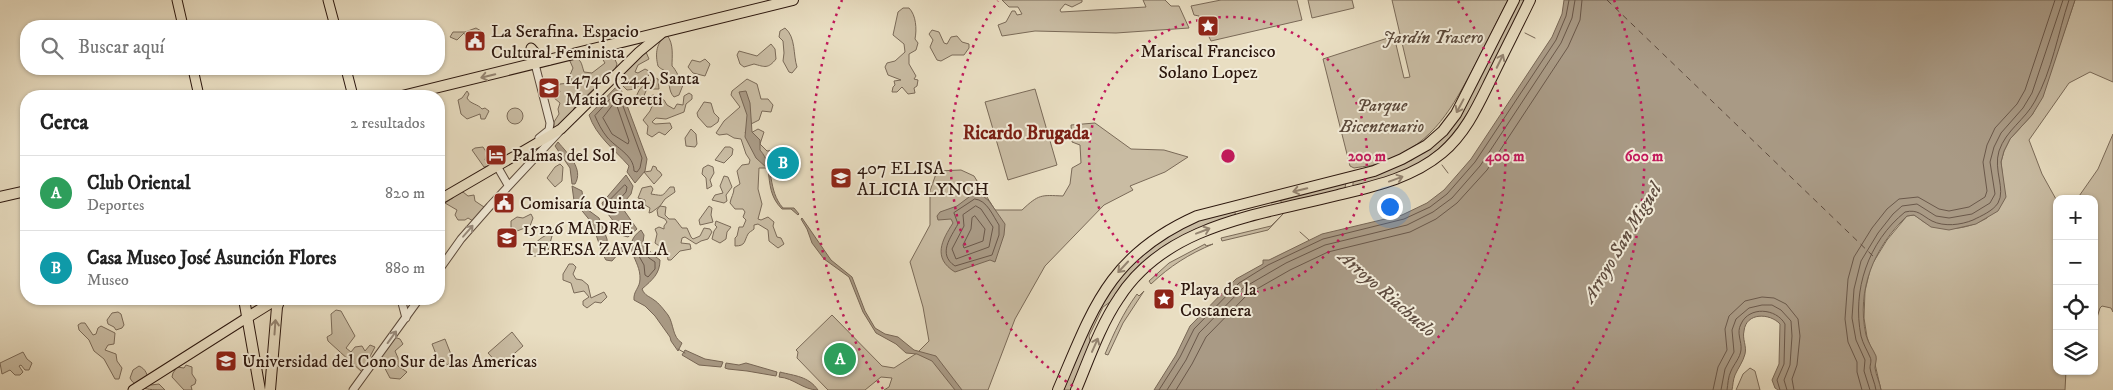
<!DOCTYPE html>
<html lang="es">
<meta charset="utf-8">
<style>
:root{--surface:#fff;--page:#f6f6f6;--text:#222;--muted:#767676;--line:#e0e0e0;--accent:#8f2418}
body{margin:0;font-family:"IM FELL DW Pica",serif;background:var(--page);color:var(--text)}
.controls{position:absolute;right:15px;bottom:15px;display:grid;overflow:hidden;border-radius:10px;box-shadow:0 1px 4px #0004}
.controls button{width:45px;height:45px;display:grid;place-items:center;padding:0;border:0;border-bottom:1px solid var(--line);background:var(--surface);color:var(--text);font:25px sans-serif}
.you{position:absolute;left:1389px;top:206px;width:18px;height:18px;margin:-12px;border:4px solid #fff;border-radius:50%;background:#1a73e8;box-shadow:0 0 0 8px #1a73e833}
.badge{display:grid;place-items:center;width:32px;height:32px;border-radius:50%;background:var(--accent);color:#fff;font-size:16px;font-weight:700}
.pin{position:absolute;translate:-50% -50%;border:2px solid #fff;box-shadow:0 1px 5px #0006}
.list{margin:0;padding:0;list-style:none}
h2{display:flex;justify-content:space-between;align-items:center;height:65px;margin:0;padding:0 20px;font-size:21px}
h2 small{font-size:16px;font-weight:400;color:var(--muted)}
.list li{display:grid;grid-template-columns:32px 1fr auto;gap:15px;align-items:center;box-sizing:border-box;height:75px;padding:0 20px;border-top:1px solid var(--line)}
.list b{display:block;font-size:19px;white-space:nowrap}
.list p{margin:0;font-size:16px;white-space:nowrap;color:var(--muted)}
.list em{font-size:16px;font-style:normal;color:var(--muted)}
.icon{flex:none;width:28px;height:28px;fill:none;stroke:currentColor;stroke-width:2;stroke-linecap:round;stroke-linejoin:round}
.map{position:relative;flex:none;width:2113px;height:390px;overflow:hidden}
.search{position:absolute;background:var(--surface);box-shadow:0 1px 4px #0004;left:20px;top:20px;width:425px;height:55px;display:flex;align-items:center;gap:12px;box-sizing:border-box;padding:0 18px;border-radius:20px;color:var(--muted);font-size:19px}
.panel{position:absolute;background:var(--surface);box-shadow:0 1px 4px #0004;left:20px;top:90px;width:425px;height:215px;border-radius:20px}
.map>svg:first-child{display:block}
.green{fill:#c9bca3;stroke:#7a6a58}
.water{fill:#a99a85;stroke:#765}
.lines{fill:none;stroke-linecap:round;stroke-linejoin:round}
.shore{stroke:#6a584a;stroke-width:1}
.stream{stroke:#765;stroke-width:1}
.ferry{stroke:#5e4b3e;stroke-width:1;stroke-dasharray:6 5;stroke-linecap:butt}
.minor-casing{stroke:#5b493b;stroke-width:9}
.major-casing{stroke:#2c170e;stroke-width:11}
.highway-casing{stroke:#2c170e;stroke-width:12}
.minor{stroke:#f1ead7;stroke-width:7}
.major{stroke:#e9dec2;stroke-width:9}
.highway{stroke:#e9dec2;stroke-width:10}
.oneway{stroke:#948471}
.oneway2{stroke:#988b7d}
.ring{fill:none;stroke:#c2185b;stroke-width:2.5;stroke-dasharray:2.5 5}
.labels{text-anchor:middle;stroke-width:4;stroke-linejoin:round;paint-order:stroke}
.poi-label{font-size:18px;fill:#2c170e;stroke:#f1ead7;text-anchor:start}
.park-label{font-size:18px;font-style:italic;fill:#5b493b;stroke:#f1ead7}
.neighbourhood-label{font-size:19px;font-weight:bold;fill:#7a1f14;stroke:#f1ead7}
.water-label{font-size:19px;font-style:italic;fill:#5e4b3e;stroke:#f1ead7}
.centre{fill:#c2185b;stroke:#f1ead7;stroke-width:2.5}
.ring-label{font-size:15px;text-anchor:middle;font-weight:bold;fill:#c2185b;stroke:#f1ead7;stroke-width:4;stroke-linejoin:round;paint-order:stroke}
</style>
<div class="map">
<svg width="2113" height="390" viewBox="0 0 2113 390">
<rect width="100%" height="100%" fill="#e9dec2"/>
<filter id="stains"><feTurbulence type="fractalNoise" baseFrequency=".004" numOctaves="4"/><feColorMatrix values="0 0 0 0 .2 0 0 0 0 .09 0 0 0 0 .02 0 0 0 .5 -.17"/></filter>
<radialGradient id="worn" r=".72"><stop offset=".6" stop-color="#630" stop-opacity="0"/><stop offset="1" stop-color="#630" stop-opacity=".3"/></radialGradient>
<g class="green">
<polygon points="1002,0 1082,0 1082,2 1072,7 1065,4 1060,10 1061,12 1146,7 1143,0 1165,0 1171,6 1179,6 1189,28 1116,33 1035,31 1002,36 998,25 1006,22 1012,11 1015,11 1017,15 1022,14 1018,7 1009,7"/>
<polygon points="1221,0 1297,0 1302,20 1211,41 1199,16 1194,15 1191,6"/>
<polygon points="1308,0 1352,0 1354,8 1312,18"/>
<path d="M1392,0h116c-11,22 -22,43 -33,65 -23,43 -40,76 -88,96 -11,5 -22,5 -33,7l-4,-2 -27,-107 71,-23 10,42 6,-1z"/>
<path d="M1517,0h9c-12,23 -23,46 -35,68 -18,37 -36,75 -74,96 -20,12 -42,17 -64,23v-6l59,-21 33,-28z"/>
<path d="M2075,0h38v82l-23,-10 -21,11 -40,57 13,34 15,27v170h9l-1,19h-184l-9,-39 -5,-14 -3,-19 1,-27 6,-25 16,-26 20,-24 7,-1c4,2 7,5 10,7 22,11 43,7 63,-4l15,-46 -1,-10 3,-11 6,-12 22,-24 10,-18z"/>
<path d="M903,8h6c7,7 8,21 6,31l3,4 -2,7 -7,4v10l7,12 -2,3 4,1 -1,6 -3,2 1,5 -7,1 -6,-7 -5,5h-5l1,-5 2,-2 -1,-4 7,-1 -13,-5 -3,-8 2,-4 8,-2 10,-9 -1,-8 -11,-9 5,-23z"/>
<polygon points="476,28 481,31 475,38 467,39 464,33 457,40 450,37 453,32 465,32"/>
<path d="M785,28c11,9 8,27 12,39l-5,6 -3,-1 -6,-11 1,-8 -1,-12 -4,-4 1,-6z"/>
<polygon points="932,30 939,32 944,43 947,44 951,37 957,36 962,42 969,44 969,48 964,55 952,55 941,61 937,60 930,47 933,40 929,34"/>
<path d="M667,35c7,9 5,21 5,31 3,2 9,15 11,19l-4,10 -5,2c-6,-6 -4,-15 -7,-23 -2,-5 -6,-4 -9,-8 -3,-12 -2,-24 9,-31z"/>
<path d="M771,44l4,5 1,10c-8,10 -11,8 -22,5l-10,3 -4,-3 -3,-9 2,-4 18,5z"/>
<path d="M601,51l12,4 4,9 -2,6 -11,9 -30,29 -2,9 -18,11v-6l5,-8 -1,-5 2,-6 -7,-6 7,-5 -2,-5 2,-3 10,-1 2,-3 -2,-5 3,-7 -4,-9 3,-2c10,2 9,6 12,15l8,1 13,-10 -5,-8z"/>
<polygon points="642,52 646,52 649,59 638,65 635,72 638,73 645,69 649,71 649,75 642,81 636,89 627,90 623,86 626,78 624,72"/>
<polygon points="705,59 710,64 705,76 693,73 688,67 692,60 700,62"/>
<path d="M653,77l5,2 1,10h-6l-3,-2 -4,4 -3,7 -6,2 -1,-3c3,-7 5,-12 13,-14z"/>
<path d="M747,79l10,5 4,15h7l5,6 -2,7 -9,-1 -3,9 -10,5 -4,8 4,1 9,-5 6,3 -4,12 7,7 9,-1 -2,8 6,5 -1,3 -7,-2 -5,4h-8l-1,21 4,15 -4,15 3,1 7,-3 6,5 -1,4 4,11 4,1 3,6 -6,4 -9,-7 -1,-11 -10,-6 -4,1v4c-2,2 -5,3 -6,5 -4,7 -2,12 -13,12v-8l2,-2 2,-9h4l3,-7 -3,-3 2,-5 -2,-3h-8l-5,-6c1,-6 4,-9 4,-15l6,-4 -3,-13 5,-6 7,-1 1,-4 -4,-6 -5,-15 -7,-1 -7,-4 -8,1 -3,-2 8,-12 16,-14 -9,-12 1,-4z"/>
<polygon points="1035,89 1057,165 1008,180 985,102"/>
<path d="M467,91l2,3 -2,4c3,6 11,6 15,11l3,-1 4,3 -4,8h-4l-1,-5 -13,5 -6,-5 -3,-14 4,-2z"/>
<polygon points="689,93 692,95 692,99 686,104 684,112 666,119 656,118 652,122 655,124 670,123 672,128 665,135 659,132 652,137 647,134 648,126 643,120 650,111 653,104 649,96 654,95 657,98 664,100 667,105 674,109 677,104 683,105 684,96"/>
<polygon points="704,102 711,103 714,113 719,118 718,122 711,127 707,127 698,117 697,113"/>
<circle cx="515" cy="116" r="8"/>
<path d="M1095,123l36,26 33,1 24,7 -23,15 -35,14 3,4 -29,15 -59,61 -30,53 -27,71h-104l5,-3 3,-9 -11,-1 -16,13h-37l-31,-32 1,-6 -2,-2 36,-35 50,51 12,2 23,-15 12,-12 -6,-34 -13,-45 20,-37v-34l7,-20 24,-1 13,6 21,34h27c17,-16 19,-15 41,-14l7,-12 2,-16 9,-5 -1,-18 -8,-3 -1,-17z"/>
<polygon points="691,129 696,134 697,144 695,147 686,146 685,138"/>
<polygon points="2113,134 2113,312 2111,308 2102,306 2100,308 2094,327 2094,199 2077,199 2098,169"/>
<polygon points="483,147 487,153 485,160 495,164 492,166 484,167 472,150 475,148"/>
<polygon points="725,147 730,147 733,149 732,155 724,163 715,160"/>
<polygon points="560,164 563,167 562,181 555,187 547,178 555,167"/>
<polygon points="708,165 713,167 714,173 710,180 712,186 707,189 706,178 702,174 703,168"/>
<polygon points="653,166 656,167 657,170 660,172 662,175 654,184 644,172 651,171"/>
<polygon points="724,176 728,177 732,187 726,195 727,201 724,203 712,200 715,195 723,193 720,186"/>
<polygon points="1346,182 1345,188 1282,205 1280,198"/>
<path d="M651,186l2,3 -2,5c14,2 10,3 19,-7h4l1,5 -10,7 -5,7 6,1 -1,8 4,4h6l7,9h5l4,9 2,2 7,-3 4,-8 6,1 2,3 -4,7 -7,2 -5,3 -11,-7 -3,1 -1,5 9,1 1,5 -11,2 -9,9h-3c-2,-15 -4,-10 -13,-17l2,-9 -2,-5 4,-2 5,2v-3l3,-4 -2,-3 -7,-3 -1,-6 3,-4 -8,6 -3,1 1,-5 -5,-3v-5l-7,-2 4,-10z"/>
<polygon points="463,192 468,196 474,195 475,201 484,207 473,221 468,218 465,220 458,220 455,215 457,210 445,203 453,198 455,194"/>
<polygon points="709,206 712,208 711,215 713,222 700,225 699,220"/>
<polygon points="1234,208 1236,217 1196,229 1165,245 1139,266 1127,279 1113,300 1103,307 1089,336 1091,346 1072,390 1062,390 1099,305 1121,273 1173,229"/>
<polygon points="531,214 533,218 530,226 517,231 511,228 511,221 517,217 523,218"/>
<polygon points="1283,214 1268,230 1222,241 1221,238 1271,226"/>
<polygon points="716,221 731,227 727,232 726,239 720,243 712,239 714,231 717,227 715,225"/>
<path d="M549,234l3,2 -4,14 -8,2 -4,4h-4l-2,-3c2,-9 11,-16 19,-19z"/>
<path d="M1205,244l1,2 7,-2c-24,10 -43,22 -62,40l-2,-3 20,-18z"/>
<polygon points="569,264 573,264 576,267 573,274 576,279 582,280 588,285 591,298 604,292 607,297 601,303 595,302 587,308 583,305 583,301 589,297 584,291 574,293 571,283 563,280 563,274"/>
<path d="M1144,291l-21,32 -15,32 -3,-1c9,-21 18,-41 32,-60l2,2z"/>
<polygon points="336,310 341,311 355,336 346,348 351,352 355,347 362,346 365,351 370,345 375,347 362,372 328,341 327,337 332,334 331,314"/>
<polygon points="118,312 121,314 124,325 122,328 116,330 114,327 108,324 107,320 112,313"/>
<polygon points="81,323 85,323 93,335 96,334 98,328 101,326 115,333 114,344 108,345 105,350 116,354 117,361 122,368 119,379 115,379 104,359 94,351 89,340 79,330 78,325"/>
<polygon points="512,332 523,346 500,366 488,353"/>
<polygon points="394,337 400,339 403,344 395,351 398,358 398,366 407,372 400,379 390,378 380,359"/>
<polygon points="445,339 454,362 441,367 432,344"/>
<polygon points="23,352 27,359 32,363 29,370 25,370 21,365 19,366 23,372 20,375 15,375 10,370 2,374 0,363"/>
<polygon points="186,365 192,367 192,374 196,380 195,384 191,386 192,390 184,390 172,377 173,373 177,367 184,368"/>
<path d="M139,366c7,3 9,9 9,17l3,2 8,-1 6,6c-13,0 -29,0 -35,-12l3,-8z"/>
<polygon points="1750,368 1755,371 1760,390 1736,390 1743,374"/>
</g>
<g class="water">
<path d="M1564,0h511l-32,97 -11,18 -22,24 -6,12 -3,11 5,35 -8,14 -22,13 -27,6 -18,-3 -17,-12 -7,1c-33,31 -51,74 -41,119 2,8 7,14 10,21 1,4 -1,8 -1,12 1,7 5,15 6,22h-103l-3,-2 -3,-8 7,-16 1,-40c-10,-11 -34,-12 -36,7 -2,8 3,15 1,23 -2,8 -7,14 -10,21 -2,5 -2,10 -3,15h-578l22,-35 14,-29 46,-47 27,-15v-4h6l53,-26 80,-19 25,-12 17,-13 27,-31 81,-122 10,-23z"/>
<path d="M619,84l28,75 -2,12 -10,12 -8,-11 2,-6c-15,-17 -33,-30 -40,-51z"/>
<path d="M746,91l4,12 2,29 8,8v10c15,17 7,40 23,58h11l5,6 -1,1 -7,-6h-9c-12,-12 -12,-24 -14,-40l-12,-11 -11,-21 2,-22 -8,-23z"/>
<path d="M558,142c10,12 26,27 17,42h-3l-2,-16 -15,-22z"/>
<path d="M626,175l7,11 -2,8 -10,12 16,23 -9,8 -7,-2c-4,-13 -15,-20 -19,-32z"/>
<polygon points="572,186 582,191 584,207 599,218 607,239 608,255 628,244 627,249 619,253 612,261 606,260 603,255 592,223 574,201"/>
<path d="M973,194l9,1 7,6 16,23 -1,11 -9,27 -5,-2 -35,12c-23,-14 -13,-32 -2,-49l-2,-4 -13,1 -1,-4 3,-4 17,-6z"/>
<polygon points="802,218 831,260 852,277 865,311 875,328 885,334 898,337 914,350 936,356 962,390 955,390 932,361 917,354 906,353 896,344 876,333 863,312 849,277 824,259 812,243 807,229 801,219"/>
<path d="M641,230l3,5 -1,7 9,12 8,6c0,14 -8,20 -18,29 3,7 7,7 12,11 5,3 10,10 14,15 6,9 4,22 14,28l-4,8 -7,-10 -1,-4 -15,-21 -10,-10 -11,-6c-1,-9 6,-12 6,-21 1,-20 -21,-32 1,-49z"/>
<polygon points="685,350 705,359 723,362 721,367 699,365 682,355"/>
<polygon points="726,363 739,365 746,363 777,372 776,376 747,371 728,369 725,368"/>
<path d="M780,372c15,4 28,4 38,18 -15,0 -24,-12 -39,-13z"/>
</g>
<g class="lines">
<g class="shore">
<path d="M615,94l4,1 23,63 -2,10 -3,4 -3,-1c0,-16 -18,-23 -27,-34 -5,-6 -9,-14 -12,-21z"/>
<polygon points="613,105 617,106 629,141 628,144 612,134 603,118"/>
<polygon points="625,185 627,187 626,192 617,202 617,211 614,213 608,207 608,202"/>
<path d="M975,199c12,1 18,17 24,26v10l-7,20 -37,11c-18,-12 -4,-29 3,-42l-4,-11z"/>
<polygon points="976,206 981,209 993,227 989,247 956,259 952,249 964,226 963,215"/>
<polygon points="975,216 985,229 983,241 964,248 963,245 971,229 972,218"/>
<polygon points="637,246 640,247 649,258 655,262 655,269 648,277 645,275 644,265 636,251"/>
<polyline points="1159,390 1180,357 1194,329 1239,283 1268,265 1323,239 1404,219 1430,207 1447,194 1475,162 1556,40 1566,16 1569,0"/>
<polyline points="1167,390 1186,360 1199,333 1243,288 1286,263 1325,245 1407,225 1433,212 1452,198 1480,166 1561,43 1572,18 1575,0"/>
<polyline points="1176,390 1192,364 1206,337 1248,294 1290,270 1328,252 1410,232 1436,219 1457,203 1487,170 1568,47 1580,20 1582,0"/>
<polyline points="1713,390 1718,367 1727,350 1725,329 1729,316 1745,301 1762,297 1774,298 1786,304 1798,319 1800,336 1797,365 1792,379 1794,390"/>
<polyline points="1721,390 1725,369 1734,352 1732,330 1736,319 1749,308 1762,305 1772,305 1781,310 1791,321 1792,336 1790,365 1784,380 1787,390"/>
<path d="M1727,390c1,-6 1,-13 4,-19 3,-7 9,-13 10,-21 1,-9 -5,-17 0,-26 8,-18 35,-16 44,0l-1,40 -7,16 3,10"/>
<polyline points="1862,390 1857,372 1857,362 1848,342 1845,319 1848,279 1854,257 1872,228 1887,209 1899,199 1918,197 1939,209 1949,211 1969,207 1985,197 1987,191 1983,162 1987,145 1995,128 2017,104 2025,90 2055,0"/>
<polyline points="1870,390 1864,371 1865,360 1856,340 1852,318 1854,289 1861,261 1878,233 1893,214 1902,206 1917,204 1936,216 1949,218 1972,214 1990,203 1995,194 1990,162 1994,147 2001,133 2023,108 2032,93 2063,0"/>
<path d="M1876,390c-1,-7 -5,-15 -6,-22 0,-4 2,-7 0,-11 -3,-7 -7,-13 -9,-21 -9,-46 7,-94 44,-124 13,-3 16,3 27,9 12,6 29,4 41,-1 8,-4 20,-9 25,-17 8,-14 -5,-33 1,-52 7,-21 26,-31 36,-50 17,-30 23,-68 34,-101"/>
</g>
<g class="stream">
<polyline points="1525,33 1535,38"/>
<polyline points="1442,165 1448,173"/>
<polyline points="1300,232 1309,240"/>
<polyline points="678,349 685,353"/>
</g>
<polyline class="ferry" points="1607,0 1874,257"/>
<g class="minor-casing">
<g id="minor">
<polyline points="535,64 550,123 549,130 539,138"/>
<polyline points="500,163 497,166 508,185"/>
<polyline points="439,270 461,239 490,206 559,132"/>
<polyline points="401,299 406,318"/>
<polyline points="353,390 419,299"/>
</g>
</g>
<g class="major-casing">
<g id="major">
<polyline points="177,0 183,26"/>
<polyline points="328,0 335,26"/>
<polyline points="531,48 539,57 549,60"/>
<polyline points="193,69 199,96"/>
<polyline points="346,69 353,96"/>
<polyline points="439,200 561,129 639,52 661,34"/>
<polyline points="133,390 248,317"/>
</g>
</g>
<g class="highway-casing">
<g id="highway">
<polyline points="402,96 793,0"/>
<polyline points="0,197 26,191"/>
<polyline points="244,299 260,390"/>
<polyline points="248,317 277,299"/>
<polyline points="270,390 277,307 280,299"/>
<path d="M1058,390c35,-82 51,-135 139,-174l177,-45 28,-12 25,-14 16,-14 13,-17 58,-114"/>
<path d="M1076,390c13,-31 24,-64 43,-92 47,-74 141,-83 219,-103 37,-9 74,-17 104,-42 25,-21 37,-50 51,-78 12,-25 25,-50 37,-75"/>
</g>
</g>
<use href="#minor" class="minor"/>
<use href="#major" class="major"/>
<use href="#highway" class="highway"/>
</g>
<defs><path id="oneway-shaft" d="M-6 0H5M1.5-3L5.5 0L1.5 3" fill="none" stroke-width="1.6" stroke-linecap="round" stroke-linejoin="round" transform="scale(1.25)"/></defs>
<g class="oneway">
<use href="#oneway-shaft" transform="translate(1500 61) rotate(-64)"/>
<use href="#oneway-shaft" transform="translate(488 76) rotate(166)"/>
<use href="#oneway-shaft" transform="translate(1460 106) rotate(118)"/>
<use href="#oneway-shaft" transform="translate(1396 179) rotate(-20)"/>
<use href="#oneway-shaft" transform="translate(1300 190) rotate(166)"/>
<use href="#oneway-shaft" transform="translate(1203 231) rotate(-21)"/>
<use href="#oneway-shaft" transform="translate(1123 267) rotate(133)"/>
<use href="#oneway-shaft" transform="translate(275 327) rotate(-86)"/>
<use href="#oneway-shaft" transform="translate(1095 345) rotate(-66)"/>
</g>
<g class="oneway2">
<use href="#oneway-shaft" transform="translate(468 231) rotate(-49)"/>
<use href="#oneway-shaft" transform="translate(392 337) rotate(-54)"/>
</g>
<g class="ring">
<circle cx="1228" cy="156" r="139"/>
<path d="M1079 390A277 277 0 0 1 998 1M1458 1A277 277 0 0 1 1377 390"/>
<path d="M883 389A416 416 0 0 1 842 0M1614 0A416 416 0 0 1 1573 389"/>
</g>
<defs>
<g id="sight-square" transform="scale(1.125)"><rect x="-9" y="-9" width="18" height="18" rx="4" fill="#8f2418" stroke="#f1ead7"/><path d="M0-6L1.8-2.2L6-1.7L2.9 1.2L3.7 5.4L0 3.3L-3.7 5.4L-2.9 1.2L-6-1.7L-1.8-2.2Z" fill="#fff"/></g>
<g id="civic-square" transform="scale(1.125)"><rect x="-9" y="-9" width="18" height="18" rx="4" fill="#8f2418" stroke="#f1ead7"/><path d="M-.6-6.5H3V-4.5H.6V-3L4-1V1h2V6H-6V1h2V-1L-.6-3ZM-1.2 2.5V6h2.4V2.5Z" fill="#fff"/></g>
<g id="school-square" transform="scale(1.125)"><rect x="-9" y="-9" width="18" height="18" rx="4" fill="#8f2418" stroke="#f1ead7"/><path d="M0-5L7-2L0 1L-7-2ZM-4 1L0 2.5L4 1V4Q0 6-4 4Z" fill="#fff"/></g>
<g id="hotel-square" transform="scale(1.125)"><rect x="-9" y="-9" width="18" height="18" rx="4" fill="#8f2418" stroke="#f1ead7"/><path d="M-6-4.5h1.5V1H6V5H4.5V3h-9V5H-6ZM-4 0a1.8 1.8 0 1 1 3.6 0ZM.5 0V-2.5h3Q6-2.5 6 0Z" fill="#fff"/></g>
<g id="university-square" transform="scale(1.125)"><rect x="-9" y="-9" width="18" height="18" rx="4" fill="#8f2418" stroke="#f1ead7"/><path d="M0-5L7-2L0 1L-7-2ZM-4 1L0 2.5L4 1V4Q0 6-4 4Z" fill="#fff"/></g>
</defs>
<g fill-rule="evenodd">
<use href="#sight-square" x="1208" y="26"/>
<use href="#civic-square" x="475" y="41"/>
<use href="#school-square" x="549" y="88"/>
<use href="#hotel-square" x="496" y="155"/>
<use href="#school-square" x="841" y="178"/>
<use href="#civic-square" x="504" y="203"/>
<use href="#school-square" x="507" y="238"/>
<use href="#sight-square" x="1164" y="299"/>
<use href="#university-square" x="226" y="361"/>
</g>
<g class="labels">
<g class="poi-label">
<text x="491" y="37">La Serafina. Espacio<tspan x="491" dy="21">Cultural Feminista</tspan></text>
<text x="1208" y="57" text-anchor="middle">Mariscal Francisco<tspan x="1208" dy="21">Solano Lopez</tspan></text>
<text x="565" y="84">14746 (244) Santa<tspan x="565" dy="21">Matia Goretti</tspan></text>
<text x="512" y="161">Palmas del Sol</text>
<text x="857" y="174">407 ELISA<tspan x="857" dy="21">ALICIA LYNCH</tspan></text>
<text x="520" y="209">Comisaría Quinta</text>
<text x="523" y="234">15126 MADRE<tspan x="523" dy="21">TERESA ZAVALA</tspan></text>
<text x="1180" y="295">Playa de la<tspan x="1180" dy="21">Costanera</tspan></text>
<text x="242" y="367">Universidad del Cono Sur de las Americas</text>
</g>
<g class="park-label">
<text x="1433" y="43">Jardín Trasero</text>
<text x="1382" y="111">Parque<tspan x="1382" dy="21">Bicentenario</tspan></text>
</g>
<g class="neighbourhood-label">
<text x="1026" y="139">Ricardo Brugada</text>
</g>
<g class="water-label">
<text transform="translate(1621 242) rotate(-59)" y="7">Arroyo San Miguel</text>
<text transform="translate(1388 293) rotate(41)" y="7">Arroyo Riachuelo</text>
</g>
</g>
<circle cx="1228" cy="156" r="8" class="centre"/>
<g class="ring-label">
<text x="1367" y="161">200 m</text>
<text x="1505" y="161">400 m</text>
<text x="1644" y="161">600 m</text>
</g>
<rect width="100%" height="100%" filter="url(#stains)"/>
<rect width="100%" height="100%" fill="url(#worn)"/>
</svg>
<div class="controls">
<button>+</button>
<button>−</button>
<button><svg class="icon" aria-label="locate" viewBox="0 0 24 24"><circle cx="12" cy="12" r="6"/><path d="M12 2v4M12 18v4M2 12h4M18 12h4"/></svg></button>
<button><svg class="icon" aria-label="layers" viewBox="0 0 24 24"><path d="M12 4l9 5-9 5-9-5zM3 14l9 5 9-5"/></svg></button>
</div>
<div class="you"></div>
<div class="pin badge" style="left:840px;top:359px;background:#2e9e5b">A</div>
<div class="pin badge" style="left:783px;top:163px;background:#0f9aa8">B</div>
<div class="search"><svg class="icon" aria-label="search" viewBox="0 0 24 24"><circle cx="10" cy="10" r="6"/><path d="M15 15l6 6"/></svg>Buscar aquí</div>
<section class="panel">
<h2>Cerca<small>2 resultados</small></h2>
<ul class="list">
<li><span class="badge" style="background:#2e9e5b">A</span><div><b>Club Oriental</b><p>Deportes</p></div><em>820 m</em></li>
<li><span class="badge" style="background:#0f9aa8">B</span><div><b>Casa Museo José Asunción Flores</b><p>Museo</p></div><em>880 m</em></li>
</ul>
</section>
</div>
